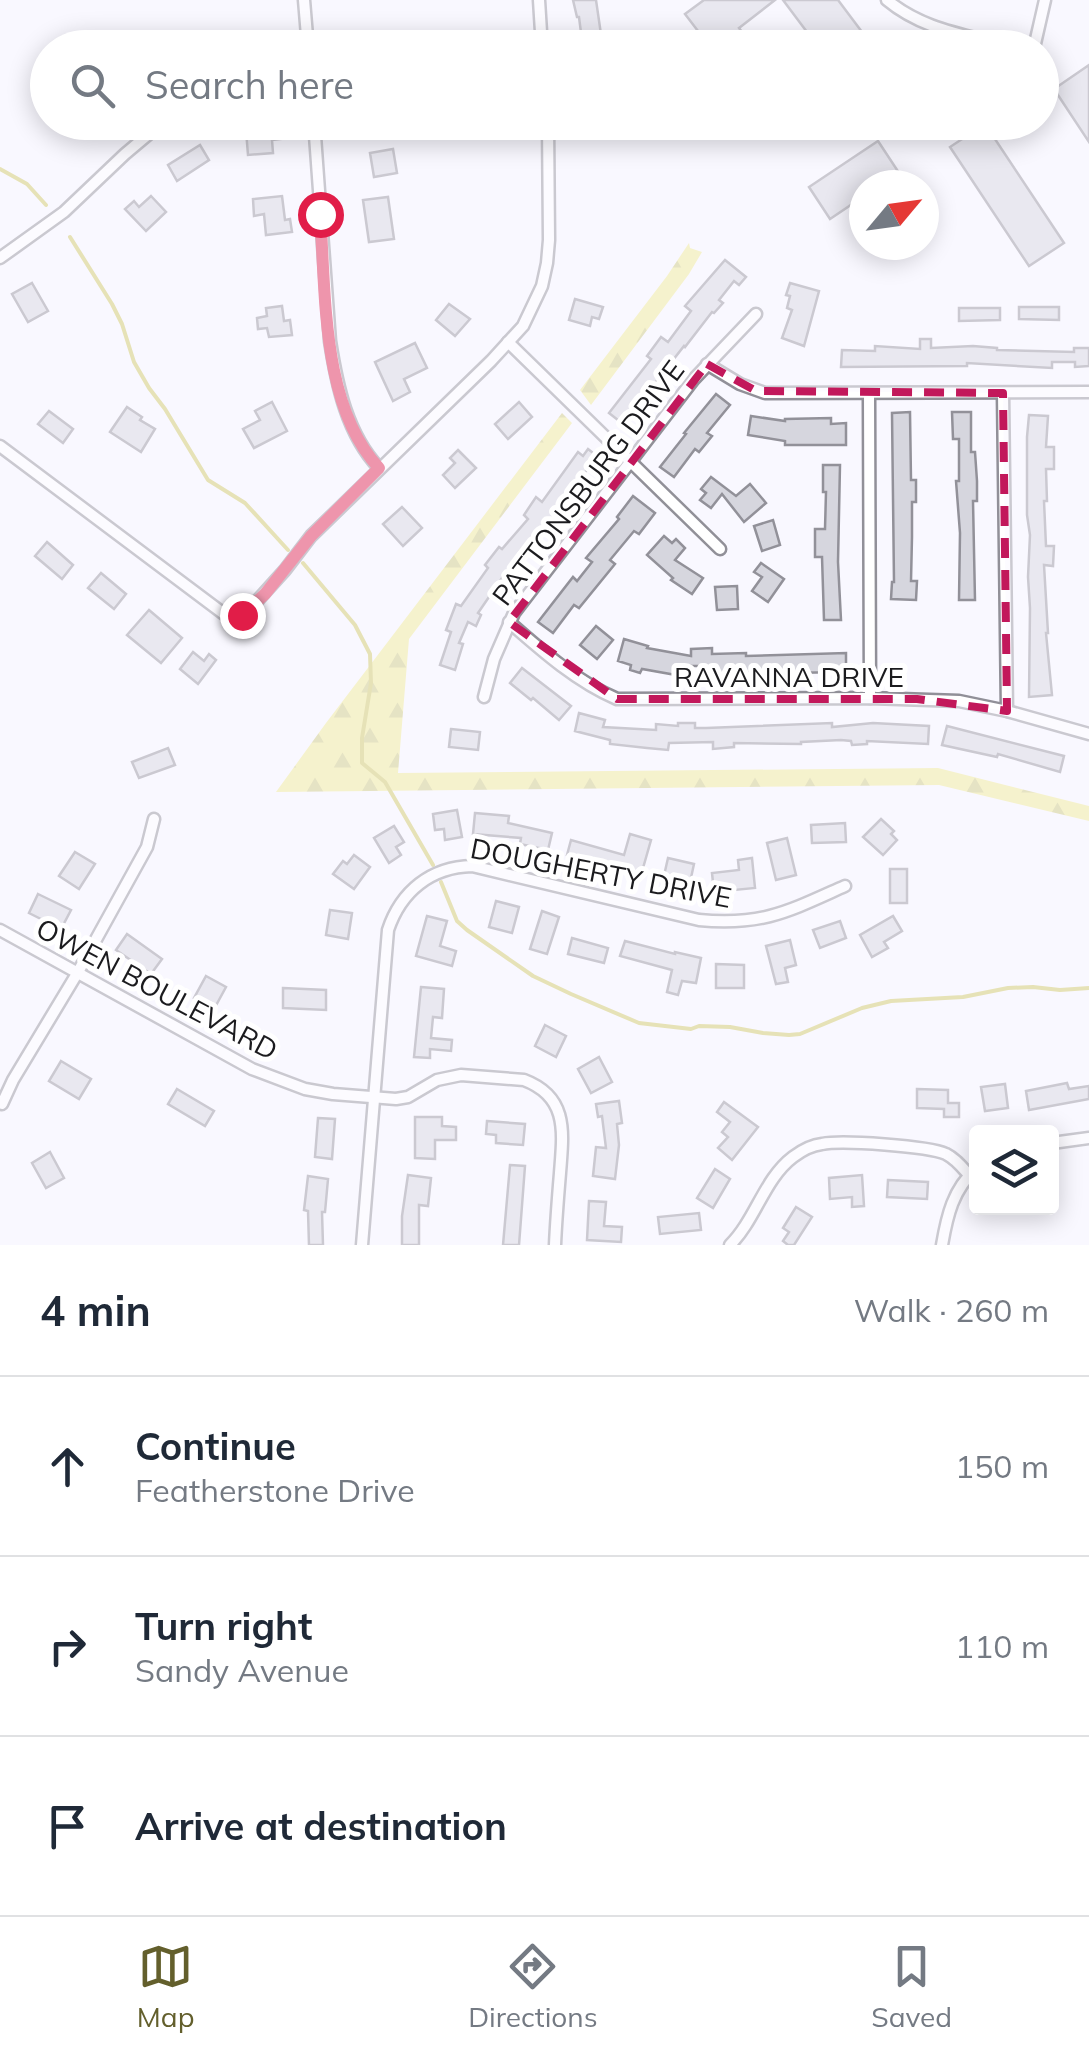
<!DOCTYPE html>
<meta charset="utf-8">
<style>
:root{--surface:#fff;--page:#f2f2f3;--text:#1f2937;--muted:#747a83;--line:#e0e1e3;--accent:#635f2c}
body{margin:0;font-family:Mulish,sans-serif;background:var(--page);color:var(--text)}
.controls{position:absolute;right:30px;bottom:30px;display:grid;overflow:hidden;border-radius:10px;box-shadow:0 5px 25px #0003}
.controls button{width:90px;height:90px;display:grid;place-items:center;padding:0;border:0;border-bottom:2px solid var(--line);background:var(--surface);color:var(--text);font:50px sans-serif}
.compass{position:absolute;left:849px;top:170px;width:90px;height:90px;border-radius:50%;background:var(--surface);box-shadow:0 5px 25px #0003;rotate:61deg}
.stop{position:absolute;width:30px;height:30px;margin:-22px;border:8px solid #e11d48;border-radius:50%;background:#fff}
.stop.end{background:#e11d48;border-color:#fff;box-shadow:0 2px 10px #0008}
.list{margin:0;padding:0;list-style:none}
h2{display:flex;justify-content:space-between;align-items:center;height:130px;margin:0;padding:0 40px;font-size:42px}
h2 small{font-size:32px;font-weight:400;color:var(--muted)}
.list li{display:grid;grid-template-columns:65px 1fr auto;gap:30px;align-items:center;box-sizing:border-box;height:180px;padding:0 40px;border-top:2px solid var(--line)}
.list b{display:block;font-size:38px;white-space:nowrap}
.list p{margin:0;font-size:32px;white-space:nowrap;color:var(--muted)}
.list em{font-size:32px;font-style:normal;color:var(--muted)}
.icon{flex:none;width:55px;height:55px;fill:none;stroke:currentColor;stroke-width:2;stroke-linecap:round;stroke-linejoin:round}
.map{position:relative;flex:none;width:1089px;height:1245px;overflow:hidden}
.search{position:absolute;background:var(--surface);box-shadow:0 5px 25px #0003;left:30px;right:30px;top:30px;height:110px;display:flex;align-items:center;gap:25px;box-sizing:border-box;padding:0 35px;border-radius:55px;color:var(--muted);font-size:38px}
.sheet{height:670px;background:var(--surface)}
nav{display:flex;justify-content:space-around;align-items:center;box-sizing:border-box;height:140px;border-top:2px solid var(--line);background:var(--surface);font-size:28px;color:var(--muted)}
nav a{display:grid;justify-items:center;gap:5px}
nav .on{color:var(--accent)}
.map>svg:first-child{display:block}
.forest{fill:url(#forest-firs)}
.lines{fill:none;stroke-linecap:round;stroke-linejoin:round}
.stream{stroke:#cfc861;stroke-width:4}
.building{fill:#d6d6de;stroke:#929199;stroke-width:2.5}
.street-casing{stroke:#919098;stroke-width:15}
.street{stroke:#fff;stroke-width:10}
.route{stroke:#e11d48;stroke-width:12}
.marked{fill:none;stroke:#c2185b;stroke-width:8;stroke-dasharray:20 12;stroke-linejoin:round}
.labels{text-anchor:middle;stroke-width:10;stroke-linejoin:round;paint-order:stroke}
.street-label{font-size:28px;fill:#1b1b1e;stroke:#fff}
</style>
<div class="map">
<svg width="1089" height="1245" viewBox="0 0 1089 1245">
<defs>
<pattern id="forest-firs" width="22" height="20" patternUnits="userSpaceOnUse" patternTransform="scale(2.5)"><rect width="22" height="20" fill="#f0eb90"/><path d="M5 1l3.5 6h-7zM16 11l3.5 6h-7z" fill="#cdc97c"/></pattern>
</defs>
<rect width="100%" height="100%" fill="#f9f8ff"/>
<g class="forest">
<polygon points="689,243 690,248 702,252 689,274 591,405 580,390 667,276"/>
<polygon points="562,413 572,423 409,639 398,773 938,768 1089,806 1089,821 939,785 276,792 326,723"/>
</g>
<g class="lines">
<g class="stream">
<polyline points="0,169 27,184 46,205"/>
<polyline points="70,237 112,304 122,324 134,362 149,388 165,409 208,480 245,503 288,550"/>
<polyline points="303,563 355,625 370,654 371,683 362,738 362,763 385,782 433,865"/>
<polyline points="441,882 457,921 467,930 533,976 571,994 639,1023 691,1029 699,1026 730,1027 763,1033 789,1035 800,1034 862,1008 891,1001 963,997 1008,988 1033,987 1060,990 1089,988"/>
</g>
</g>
<g class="building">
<polygon points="573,0 596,0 603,48 583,48 579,17 577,17"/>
<polygon points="704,0 775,0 739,28 754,48 711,48 685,14"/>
<polygon points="783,0 838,0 874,48 819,48"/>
<polygon points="1089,65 1089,142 1054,89"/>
<polygon points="985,124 1064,243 1029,266 950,147"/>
<polygon points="280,127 281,139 272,140 273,153 248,155 246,130"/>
<polygon points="878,141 907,185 864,185 864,196 830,219 809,187"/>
<polygon points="200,145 209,160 177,181 168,165"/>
<polygon points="393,149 397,173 374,177 370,153"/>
<polygon points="151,196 166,212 146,231 125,209 134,201 139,207"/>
<polygon points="282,196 285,220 290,219 292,232 266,235 264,214 254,216 253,199"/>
<polygon points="388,197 394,239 369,242 363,200"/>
<polygon points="725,260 746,277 739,285 734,281 719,300 723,303 714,313 712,312 685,347 684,346 623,424 609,413 651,359 647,356 661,337 668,342 691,311 685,306"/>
<polygon points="32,283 48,311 28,322 12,294"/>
<polygon points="790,283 819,291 804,346 782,338 792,310 787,308 790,296 786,295"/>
<polygon points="575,299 603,307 599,319 592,317 590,326 569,320"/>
<polygon points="449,304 470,319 455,336 436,320"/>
<polygon points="282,306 284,321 290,320 292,335 269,337 267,328 258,329 257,318 267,316 266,308"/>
<polygon points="1019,307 1059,307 1059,320 1019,319"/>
<polygon points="959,308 1000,308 1000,320 959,321"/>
<polygon points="920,339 931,339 931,348 973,346 997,348 997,350 1074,352 1074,348 1089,348 1089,366 1075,367 1075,362 1052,362 1052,368 967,363 967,366 841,367 842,350 875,351 875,346 920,349"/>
<polygon points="415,343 427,368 404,379 410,392 393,401 375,362"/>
<polygon points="716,394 730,405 707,433 712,436 699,452 695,449 674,477 660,467 686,434 684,433"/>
<polygon points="272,402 287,431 254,448 243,429 260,420 255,411"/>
<polygon points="519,402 532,417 508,439 495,424"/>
<polygon points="127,407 142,417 140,420 155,429 141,452 110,432"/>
<polygon points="49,411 73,429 63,443 38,424"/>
<polygon points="910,412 911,480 916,480 916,502 912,502 912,537 911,581 917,581 916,600 891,599 892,582 894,582 892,413"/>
<polygon points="952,412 971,412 971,452 975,452 977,481 977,501 973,501 975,600 959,600 960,533 956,481 959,481 959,439 953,439"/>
<polygon points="1029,415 1048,416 1046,447 1054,447 1054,469 1046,469 1047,501 1044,501 1046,546 1054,546 1053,566 1044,565 1048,633 1046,633 1052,695 1029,697 1030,608 1028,577 1030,535 1027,515 1027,437"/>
<polygon points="751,416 785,421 785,419 831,418 831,424 846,423 846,445 785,445 785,441 748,435"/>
<polygon points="588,449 597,456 544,529 516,560 518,561 504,580 502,578 478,613 481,615 476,626 468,622 459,643 463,644 455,670 440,665 451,632 446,630 456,604 461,606 488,568 485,565 499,547 502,549 528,519 524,515 536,497 542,502 578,452 583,456"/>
<polygon points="458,450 476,468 455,488 443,475 455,463 450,458"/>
<polygon points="823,465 840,465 838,562 841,620 824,620 822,557 815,557 815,529 825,529 826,492 823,492"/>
<polygon points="711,477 736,496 750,484 766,503 744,522 722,494 711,508 700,500 706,493 701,489"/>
<polygon points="633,496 655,513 639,534 634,531 610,560 615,564 579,608 574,605 553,633 538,622 573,577 577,581 592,562 586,558 619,519 617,517"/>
<polygon points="402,507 422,528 403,546 383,524"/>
<polygon points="773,520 780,545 762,551 754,526"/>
<polygon points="664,536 672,543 676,539 685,548 675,560 703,578 692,594 671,580 673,578 647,555"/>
<polygon points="47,542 73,565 62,579 35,556"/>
<polygon points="761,563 784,579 768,602 752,591 762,577 754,572"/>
<polygon points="101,573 126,594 114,609 88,588"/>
<polygon points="737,586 738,609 717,610 715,587"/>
<polygon points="149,610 182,638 161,663 127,635"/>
<polygon points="596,626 613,640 597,659 580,645"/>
<polygon points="624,639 648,646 647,648 691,656 691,649 712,648 712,654 746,653 746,656 846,653 846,672 787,673 787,671 700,674 700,666 678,666 676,675 642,669 640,673 630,670 631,665 618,661"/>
<polygon points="193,652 204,661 209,654 216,660 198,684 180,669"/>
<polygon points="522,668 571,706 559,720 533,698 531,700 510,683"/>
<polygon points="579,713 605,720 603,727 656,730 656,724 678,726 678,723 695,723 695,728 706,728 832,723 832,727 873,723 929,726 928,744 867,741 867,744 852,745 851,741 841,740 801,742 801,744 734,743 734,747 713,749 713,742 669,743 668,750 647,748 610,744 610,740 575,731"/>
<polygon points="947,726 1064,756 1060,772 998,754 997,757 942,745"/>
<polygon points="451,729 480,732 478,750 449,747"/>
<polygon points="168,748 175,765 139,778 132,762"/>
<polygon points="457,810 462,837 445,840 444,829 435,830 433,814"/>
<polygon points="475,813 509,816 508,823 552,833 548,850 520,844 521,838 473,834"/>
<polygon points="881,819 894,831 891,834 897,840 883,855 863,837"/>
<polygon points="845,823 846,842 812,843 811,825"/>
<polygon points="394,826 404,842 396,847 401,855 389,863 374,838"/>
<polygon points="630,834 651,840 641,875 567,855 571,840 624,855"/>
<polygon points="787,838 796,875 776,880 767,843"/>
<polygon points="75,852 95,864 79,889 59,876"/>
<polygon points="354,855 370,867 354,889 333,874 343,861 347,864"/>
<polygon points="668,858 694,864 689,887 663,880"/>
<polygon points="752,858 755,888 714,892 712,873 739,870 738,860"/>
<rect x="890" y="869" width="17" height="34"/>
<polygon points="38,894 71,910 61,929 29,913"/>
<polygon points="496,901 519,907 512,933 489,927"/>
<polygon points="330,910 352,913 348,939 326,935"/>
<polygon points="542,911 559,917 547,954 530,949"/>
<polygon points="427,916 447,921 440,946 456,951 452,966 416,956"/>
<polygon points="893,916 902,931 884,942 888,948 872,957 860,935"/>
<polygon points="840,921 846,938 820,948 813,930"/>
<polygon points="127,934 162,959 151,974 116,950"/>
<polygon points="572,938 608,948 604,963 568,954"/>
<polygon points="790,940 796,965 785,968 788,982 776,984 766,946"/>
<polygon points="625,941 675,954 675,952 701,958 696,983 682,981 678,995 667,992 672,970 620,956"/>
<polygon points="716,964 744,965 744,988 716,988"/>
<polygon points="206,976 226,987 214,1009 194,998"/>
<polygon points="421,987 444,989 442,1018 433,1017 431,1038 452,1040 451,1051 430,1049 430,1058 414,1057"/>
<polygon points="283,988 326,990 326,1010 283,1008"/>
<polygon points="545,1025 566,1036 556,1057 535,1046"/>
<polygon points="599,1057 612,1082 591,1093 578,1069"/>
<polygon points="61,1061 91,1079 79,1099 49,1081"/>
<polygon points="1067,1083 1069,1089 1089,1086 1089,1099 1029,1110 1026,1091"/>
<polygon points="1005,1084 1008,1108 985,1111 981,1087"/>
<polygon points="177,1089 214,1111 205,1126 168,1104"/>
<polygon points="917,1089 948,1090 948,1103 959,1103 959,1117 944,1117 944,1109 917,1108"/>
<polygon points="619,1101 622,1123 617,1124 619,1145 615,1179 593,1176 596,1147 606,1148 602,1116 598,1117 596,1104"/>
<polygon points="724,1102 758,1127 732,1160 718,1148 728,1137 722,1132 730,1122 717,1112"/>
<polygon points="415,1117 442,1117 442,1126 456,1127 456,1140 435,1140 435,1159 415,1158"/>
<polygon points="318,1118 335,1119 332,1159 315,1157"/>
<polygon points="487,1121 525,1124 523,1145 496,1143 496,1135 486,1134"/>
<polygon points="50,1152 64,1178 46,1188 32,1163"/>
<polygon points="510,1165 525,1166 519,1245 503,1245"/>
<polygon points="715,1169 730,1179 713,1208 697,1198"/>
<polygon points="408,1175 431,1178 428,1206 419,1205 419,1245 402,1245 402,1216"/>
<polygon points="862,1175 864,1206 852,1207 852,1197 830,1199 829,1178"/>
<polygon points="308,1176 328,1179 325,1212 322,1212 323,1245 309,1245 308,1211 304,1210"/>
<polygon points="888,1180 928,1182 927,1199 887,1197"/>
<polygon points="589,1201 606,1202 604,1226 622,1227 621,1242 587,1240"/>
<polygon points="796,1207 812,1217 794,1245 788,1245 783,1241 789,1232 783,1228"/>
<polygon points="699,1213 701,1230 660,1234 658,1217"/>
</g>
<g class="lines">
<g class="street-casing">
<g id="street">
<polyline points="304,0 308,48"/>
<polyline points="539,0 542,48"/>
<path d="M887,0c37,31 82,35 126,48"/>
<polyline points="1034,48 1045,0"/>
<path d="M314,122l16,219c7,45 17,93 49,127"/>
<polyline points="0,258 64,212 125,154 163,122"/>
<polyline points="508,342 720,549"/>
<polyline points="707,364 740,384 765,393 1089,392"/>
<polyline points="1003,393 1007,711"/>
<polyline points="869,394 870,698"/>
<polyline points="0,446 224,614 235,617 248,611 285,570 311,536 491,361 523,326 542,286 547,263 549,240 548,122"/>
<path d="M509,622c33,29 68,60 108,77l253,-1 89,3 48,10 82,23"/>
<polyline points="484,697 494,659 514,613 694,379 756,314"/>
<path d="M0,930l252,139 53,20 28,5 63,5 12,-2 29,-17 24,-5 63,5c45,17 39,53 36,93 -2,24 -4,48 -5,72"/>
<polyline points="2,1104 13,1080 78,972 147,847 154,819"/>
<polyline points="1052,1143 1089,1138"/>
<path d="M362,1245l26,-315c13,-39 43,-63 84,-64l227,54c64,6 90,-9 146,-34"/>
<path d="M730,1245c26,-26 34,-66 63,-88 8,-6 19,-12 29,-13 20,-4 106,2 124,10 10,5 16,13 23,21"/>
<path d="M942,1245c5,-29 11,-56 34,-76"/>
</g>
</g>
<use href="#street" class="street"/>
</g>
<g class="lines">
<path class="route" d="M242,615l23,-21 46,-58 68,-68c-58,-62 -53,-174 -59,-254"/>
</g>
<path d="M0 0H1089V1245H0ZM707,364l49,27 247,2 4,318 -90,-12h-300l-108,-77z" fill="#f9f8ff" fill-opacity=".55" fill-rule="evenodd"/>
<path class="marked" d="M707,364l49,27 247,2 4,318 -90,-12h-300l-108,-77z"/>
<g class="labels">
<g class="street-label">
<text transform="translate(588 483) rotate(-53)" y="10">PATTONSBURG DRIVE</text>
<text x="789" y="687">RAVANNA DRIVE</text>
<text transform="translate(601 873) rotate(11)" y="10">DOUGHERTY DRIVE</text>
<text transform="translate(157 989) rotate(28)" y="10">OWEN BOULEVARD</text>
</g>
</g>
</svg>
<div class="controls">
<button><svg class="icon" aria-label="layers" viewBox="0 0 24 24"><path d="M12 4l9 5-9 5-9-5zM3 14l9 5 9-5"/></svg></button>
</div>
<svg class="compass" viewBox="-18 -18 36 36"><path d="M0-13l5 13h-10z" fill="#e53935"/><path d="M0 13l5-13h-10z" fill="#747a83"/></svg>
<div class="stop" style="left:320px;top:214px"></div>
<div class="stop end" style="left:242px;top:615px"></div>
<div class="search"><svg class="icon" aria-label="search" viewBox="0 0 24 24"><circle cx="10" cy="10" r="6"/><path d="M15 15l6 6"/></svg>Search here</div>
</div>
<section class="sheet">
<h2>4 min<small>Walk · 260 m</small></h2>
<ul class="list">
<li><svg class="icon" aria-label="ahead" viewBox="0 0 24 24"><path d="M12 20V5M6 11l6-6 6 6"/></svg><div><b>Continue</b><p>Featherstone Drive</p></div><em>150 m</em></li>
<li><svg class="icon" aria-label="right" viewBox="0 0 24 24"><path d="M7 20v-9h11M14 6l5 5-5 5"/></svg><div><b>Turn right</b><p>Sandy Avenue</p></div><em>110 m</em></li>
<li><svg class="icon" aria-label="arrive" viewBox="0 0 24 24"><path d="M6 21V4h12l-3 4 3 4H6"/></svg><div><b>Arrive at destination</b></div></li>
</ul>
</section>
<nav>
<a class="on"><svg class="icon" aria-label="map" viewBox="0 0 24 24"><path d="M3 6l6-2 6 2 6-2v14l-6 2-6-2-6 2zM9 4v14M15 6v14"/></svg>Map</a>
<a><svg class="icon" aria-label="directions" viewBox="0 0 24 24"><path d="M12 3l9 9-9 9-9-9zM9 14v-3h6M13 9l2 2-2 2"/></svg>Directions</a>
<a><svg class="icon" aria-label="saved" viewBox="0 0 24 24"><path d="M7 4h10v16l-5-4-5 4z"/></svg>Saved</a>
</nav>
